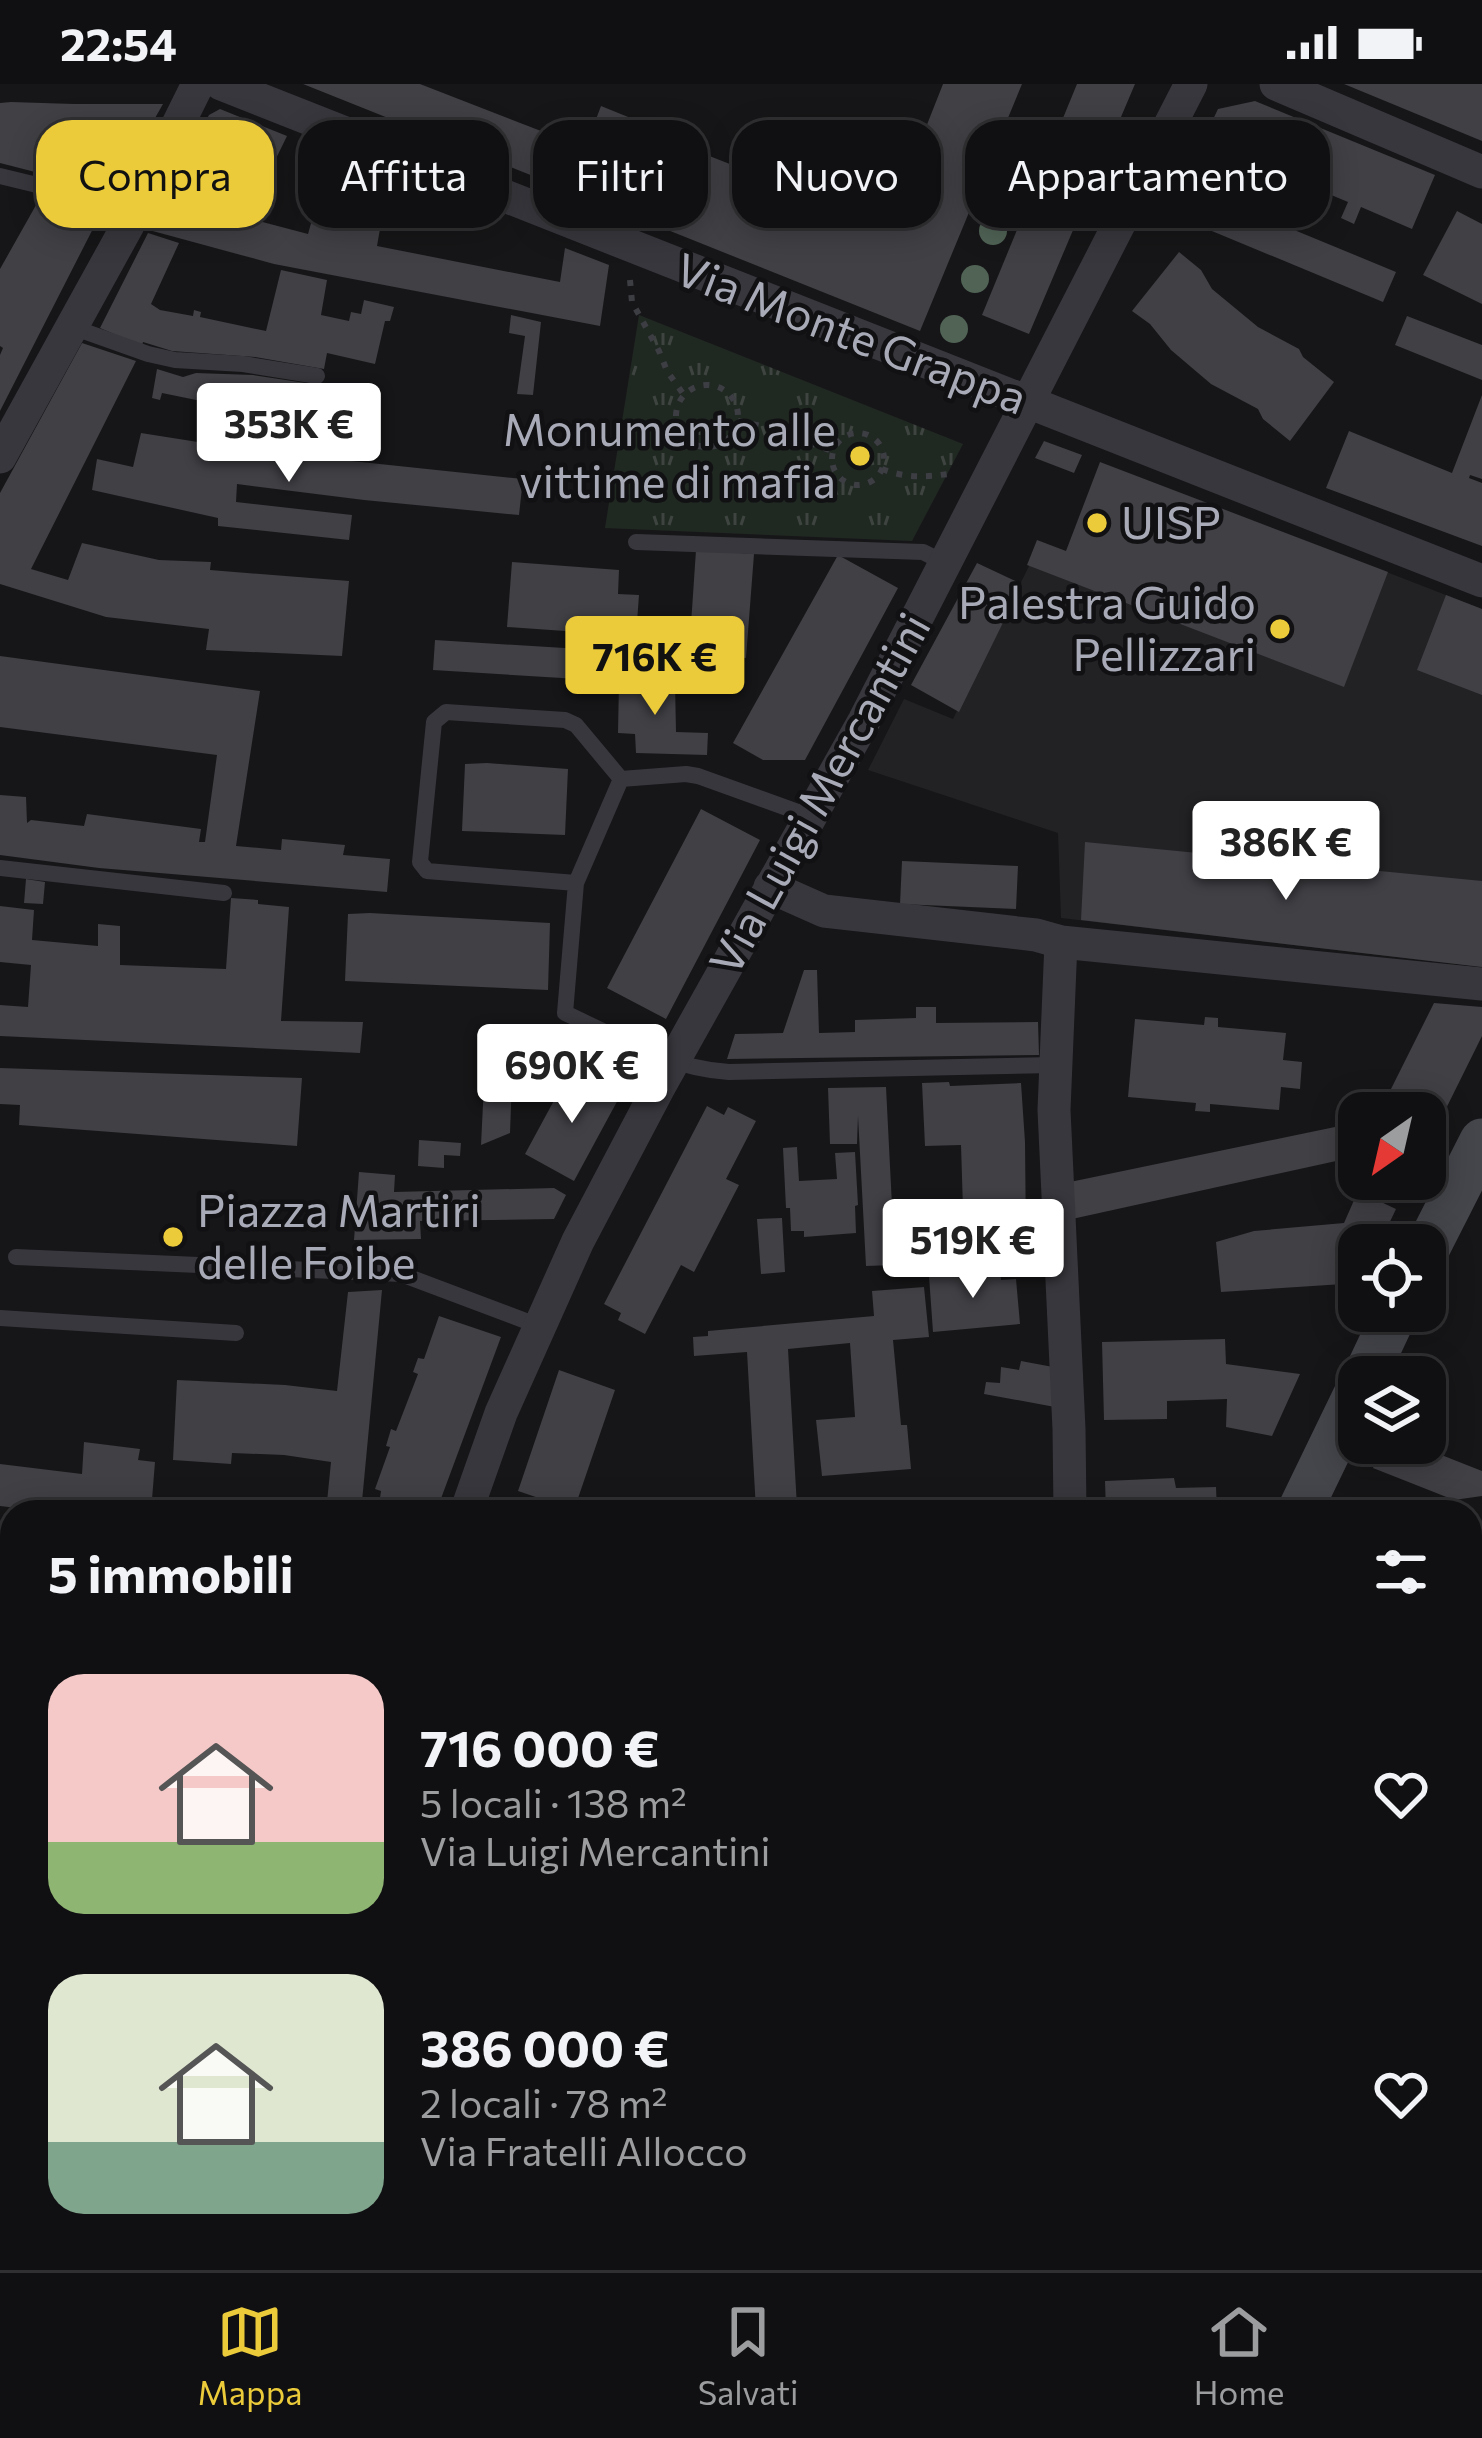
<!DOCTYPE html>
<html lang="it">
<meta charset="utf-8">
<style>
:root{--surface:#101012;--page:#19191b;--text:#f1f3f6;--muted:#9c9d9f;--line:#303032;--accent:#eccb3a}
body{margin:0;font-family:Commissioner,sans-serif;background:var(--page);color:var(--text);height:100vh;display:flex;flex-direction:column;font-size:45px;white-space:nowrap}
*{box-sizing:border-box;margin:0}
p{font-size:39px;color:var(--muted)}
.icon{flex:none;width:66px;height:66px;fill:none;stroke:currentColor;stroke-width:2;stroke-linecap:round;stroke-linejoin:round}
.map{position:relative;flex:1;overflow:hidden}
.side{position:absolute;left:0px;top:1416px;width:1482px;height:771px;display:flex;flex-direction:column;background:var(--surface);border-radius:36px 36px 0 0;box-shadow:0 6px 30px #0003,0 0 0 3px var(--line)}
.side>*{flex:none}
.hud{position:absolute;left:36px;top:36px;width:1410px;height:108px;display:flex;gap:24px}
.needle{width:78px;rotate:214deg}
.tools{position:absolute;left:1338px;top:1008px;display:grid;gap:24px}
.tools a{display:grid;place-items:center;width:108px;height:108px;border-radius:24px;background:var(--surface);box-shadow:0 6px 30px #0003,0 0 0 3px var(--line);font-size:60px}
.price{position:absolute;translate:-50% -102px;padding:0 27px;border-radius:12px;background:#fff;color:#222;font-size:39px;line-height:78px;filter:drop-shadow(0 3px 6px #0008)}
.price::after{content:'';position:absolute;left:50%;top:72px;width:36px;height:27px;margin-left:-18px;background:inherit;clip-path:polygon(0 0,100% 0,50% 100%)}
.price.current{background:var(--accent);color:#111}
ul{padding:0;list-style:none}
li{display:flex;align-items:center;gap:36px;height:300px;padding:0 48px}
li span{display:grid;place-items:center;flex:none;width:336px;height:240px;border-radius:36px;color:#555}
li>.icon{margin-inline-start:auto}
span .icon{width:144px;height:144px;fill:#fffc;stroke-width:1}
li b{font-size:51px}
h2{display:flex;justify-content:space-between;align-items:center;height:144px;padding:0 48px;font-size:51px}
.pill{padding:0 42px;border-radius:36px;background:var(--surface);box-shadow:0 6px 30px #0003,0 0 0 3px var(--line);font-size:42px;line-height:108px}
.pill.current{background:var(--accent);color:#111}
.status{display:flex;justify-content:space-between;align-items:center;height:84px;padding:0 60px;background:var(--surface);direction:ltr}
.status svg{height:33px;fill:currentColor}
.dock{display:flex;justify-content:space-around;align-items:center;height:168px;border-top:3px solid var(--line);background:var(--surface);font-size:33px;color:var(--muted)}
.dock a{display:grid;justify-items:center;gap:6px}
.dock .current{color:var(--accent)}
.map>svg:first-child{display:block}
</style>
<div class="status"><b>22:54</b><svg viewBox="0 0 49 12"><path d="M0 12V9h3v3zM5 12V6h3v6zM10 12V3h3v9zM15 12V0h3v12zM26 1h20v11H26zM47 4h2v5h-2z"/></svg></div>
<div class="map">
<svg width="1482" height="2186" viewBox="0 0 1482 2186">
<defs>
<pattern id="grass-tufts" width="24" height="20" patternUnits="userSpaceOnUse" patternTransform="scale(3)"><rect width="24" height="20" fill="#202822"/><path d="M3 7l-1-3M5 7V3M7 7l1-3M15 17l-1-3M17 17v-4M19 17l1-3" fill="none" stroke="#3e4440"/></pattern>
</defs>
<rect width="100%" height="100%" fill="#161618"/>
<path fill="#222225" d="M1031 478 1384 487 1482 525V883L1061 834 1058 749 868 686 904 615 953 635Z"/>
<path fill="url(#grass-tufts)" d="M639 231 963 360 912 457 605 444Z"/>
<path fill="#404045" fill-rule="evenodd" d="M303 0H420L585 64 601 22 648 41 646 47 887 142 943 0H1022L920 247Z
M1077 0H1135L1029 250 982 231Z
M1344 0H1482V57Z
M1255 17 1435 91 1412 145 1361 123 1354 140 1341 134 1348 118 1235 71 1217 114 1396 188 1383 218 1183 135 1197 106 1182 100 1218 25Z
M11 18 74 20H163L113 108 0 79V19ZM69 38H102L93 67 62 61Z
M220 25 287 52 266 95 250 90 244 102 215 91 199 121 308 150 331 69 389 93 377 162 560 198 565 164 609 181 600 242 274 180 149 146 209 31Z
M40 114 101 129 0 327V271L3 264 0 262V185Z
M1457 127 1482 140V220L1423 191Z
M148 149 179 159 151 220 160 226 193 232 194 226 201 228 200 233 266 247 281 186 327 196 321 231 349 237 351 228 361 230 364 216 394 223 390 237H385L375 280 327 269 324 285 255 273 172 267 143 258 142 262 100 244Z
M1179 168 1201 186 1212 205 1258 243 1299 265 1303 273 1334 298 1290 357 1263 335 1258 325 1211 300 1171 266 1150 240 1132 227Z
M511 231 541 238 533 311 517 310 525 252 509 249Z
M1407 232 1482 261V296L1395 261Z
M82 259 136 277 31 485 68 496 82 459 159 476 211 478 210 486 349 497 342 572 206 566 209 545 106 533 0 500V409Z
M157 285 183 293 196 289 253 291 332 303 328 348 290 341 291 334 248 329 250 311 207 308 206 318 162 309 160 316 152 314Z
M1482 311V395L1470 391 1469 394 1482 399V462L1326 404 1349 347 1452 389Z
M141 349 242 365 243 355 248 356V366L523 395 519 431 364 416 237 400 236 418 352 431 349 456 218 442V434L92 406 97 375 133 383Z
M1044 357 1082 371 1074 389 1035 374Z
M1100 378 1388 488 1344 603 1027 481 1037 456 1066 467Z
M696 466 754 470 746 574 689 570Z
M838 471 898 504 805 676H763L733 659Z
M512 478 619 486 618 510 639 511 636 552 507 543Z
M977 479 1022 500 959 628 911 601Z
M1446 511 1482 525V611L1417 586Z
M435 556 597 566 595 596 433 586Z
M0 572 260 607 236 762 281 766 282 755 345 761 343 771 390 775 387 808 99 784 0 771V711L26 713 27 739 31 736 84 742 87 730 201 745 199 758H205L217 671 0 643Z
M635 591 666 593V598L675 599 676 648 708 649 707 671 636 669 635 650 618 649 619 597 635 598Z
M487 679 568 685 565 751 462 747 465 680Z
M701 725 760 756 666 935 607 904Z
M1085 758 1482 797V883L1081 836Z
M902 777 1018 782 1016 825 900 820Z
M26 795 45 798 43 820 24 819Z
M231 814 258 816V820L289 823 281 937 363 938 360 969 0 952V921L28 923 31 881 0 878V822L34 826 32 856 98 862V840L120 842V881L226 885Z
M370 829 550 839 548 906 345 897 348 830Z
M804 886H817L819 949 855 948V936L916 934V923H936V939L1038 938 1039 971 727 975 735 950 783 949Z
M1434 919 1482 923V952L1425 1067V1029H1379Z
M1205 933 1218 934V943L1286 949 1283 976 1302 978 1300 1005 1281 1003 1279 1026 1210 1020V1028L1195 1027 1196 1019 1128 1013 1135 935 1204 941Z
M513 968 510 1049 481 1061 485 979Z
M0 984 302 994 297 1062 19 1041 20 1021 0 1020Z
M570 987 620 1012 574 1097 525 1070Z
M949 998 950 1002 1021 999 1025 1058 1026 1156 964 1158 961 1061 925 1062 922 999Z
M886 1003 895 1181 866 1182 858 1032 857 1060H830L828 1004Z
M707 1022 724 1031 728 1023 756 1037 726 1095 739 1101 694 1188 681 1181 645 1250 618 1236 621 1229 604 1220Z
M1359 1038V1072L1072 1135 1070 1098Z
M419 1056 461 1059 460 1072 444 1071V1084L418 1082Z
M797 1063 799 1097 837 1095 835 1069 855 1068 858 1121 855 1122 856 1149 804 1153V1147H791L790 1124H786L783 1064Z
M359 1088 395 1091 394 1108 554 1104 566 1111 554 1135 420 1137 421 1155 354 1156Z
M1366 1111 1396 1125 1379 1161H1359V1199L1221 1208 1216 1158 1254 1147 1344 1139 1355 1114Z
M782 1134 785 1188 761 1190 757 1135Z
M1000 1185 1001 1196 1016 1195 1020 1240 933 1248 929 1192Z
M924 1203 929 1253 893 1256 901 1341H907L911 1385 822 1392 816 1336 855 1333 850 1259 788 1265 797 1423 756 1426 747 1268 694 1272 693 1253 708 1252V1247L874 1232 872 1207Z
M382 1206 361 1428H326L331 1378 284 1371 232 1369 231 1380 173 1376 177 1296 285 1301 337 1307 348 1208Z
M439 1232 501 1253 436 1428H378L381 1407 375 1405 390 1363 386 1362 391 1345 396 1347 418 1290 413 1288 418 1274 424 1275Z
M1225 1255 1226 1280 1300 1290 1272 1352 1226 1343 1227 1315 1167 1317V1335L1104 1336 1102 1258Z
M1021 1277 1053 1283 1055 1323 984 1310 986 1298 1000 1299 1001 1283 1019 1286Z
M559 1286 615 1306 574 1426 518 1407Z
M84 1358 140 1365 138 1376 155 1378 151 1428H51L0 1422V1380L82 1390Z
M1384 1359H1411L1482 1387V1412L1454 1416 1373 1384Z
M1174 1394 1176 1404 1216 1403 1217 1428H1106L1105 1397Z
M1470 1459 1482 1465V1591H1470Z
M0 1467 12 1468V1505L0 1504Z
M0 1614H12V1693L0 1692Z
M1470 1625H1482V1683L1470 1682Z
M0 1794 12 1795V1878L0 1877Z
M2 2051H12V2175H49V2186H5Z
M1470 2083 1482 2084V2118L1470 2117Z
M1470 2122 1482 2123V2152L1470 2151Z
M238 2175H302L301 2186H237Z
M777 2175H830V2186H778Z
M1249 2175H1301L1300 2186H1249Z
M1359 2175H1432V2181H1412V2186H1359Z
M521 2180 588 2181V2186H521Z"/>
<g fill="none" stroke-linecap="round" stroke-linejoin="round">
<path stroke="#3d3e44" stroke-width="6" stroke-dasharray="6 9" stroke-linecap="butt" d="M630 196 632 218 659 267 667 287 684 311
M676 332a31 31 0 1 1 62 0a31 31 0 1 1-62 0Z
M738 337 766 343 832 367
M832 375a26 26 0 1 1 52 0a26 26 0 1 1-52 0Z
M882 385C908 395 927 393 955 389"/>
<path stroke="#37373d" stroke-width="16" d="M0 92 136 125
M72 243 148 270 175 276 243 280 317 292
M636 458 923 468 945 479
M809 732 698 692 686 690 621 695 576 799 565 929C619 954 668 984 729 988L1055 981
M0 784 224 809
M576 799 427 787 420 778 434 638 446 628 565 636 576 641 621 695
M16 1173 401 1190 539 1242
M0 1234 236 1249"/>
<path stroke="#37373d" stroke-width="33" d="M221 0 1482 497
M1276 0 1482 88
M0 373 128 141 198 0
M770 803 824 827 1036 851 1061 858 1054 1026 1069 1345 1070 1428
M1061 858 1482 900
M466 1428 501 1329 578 1157 658 1005 864 637 1191 0
M0 1568 12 1569
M0 1898 12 1899
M1470 1973 1482 1975
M355 2186 357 2175"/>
<path stroke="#45464c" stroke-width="45" d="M1425 1169 1482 1057
M1365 1293 1396 1227
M1299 1428 1359 1304
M1080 2186 1081 2175"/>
</g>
<g fill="#506355">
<circle cx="1012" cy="101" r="14"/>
<circle cx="993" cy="147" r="14"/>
<circle cx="975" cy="195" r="14"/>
<circle cx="954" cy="245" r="14"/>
</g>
<g fill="#eccb3a" stroke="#111113" stroke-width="4.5">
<circle cx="860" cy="372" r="12"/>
<circle cx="1097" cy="439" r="12"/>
<circle cx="1280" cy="545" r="12"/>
<circle cx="173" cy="1153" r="12"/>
</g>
<g text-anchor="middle" stroke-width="9" stroke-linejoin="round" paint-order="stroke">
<g font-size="45" fill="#a8abb7" stroke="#111113">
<text transform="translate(851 250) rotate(21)" y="16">Via Monte Grappa</text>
<text transform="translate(820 710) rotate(-61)" y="16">Via Luigi Mercantini</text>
</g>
<g font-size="45" fill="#a8abb7" stroke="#111113" text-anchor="end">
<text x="836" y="362">Monumento alle<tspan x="836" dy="52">vittime di mafia</tspan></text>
<text x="1121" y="455" text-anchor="start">UISP</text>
<text x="1256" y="535">Palestra Guido<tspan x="1256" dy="52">Pellizzari</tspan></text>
<text x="197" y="1143" text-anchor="start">Piazza Martiri<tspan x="197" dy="52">delle Foibe</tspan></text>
</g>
</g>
</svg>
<div class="tools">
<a><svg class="needle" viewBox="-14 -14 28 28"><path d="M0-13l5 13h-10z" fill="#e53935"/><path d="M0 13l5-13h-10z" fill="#9c9d9f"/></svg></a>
<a><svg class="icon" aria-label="locate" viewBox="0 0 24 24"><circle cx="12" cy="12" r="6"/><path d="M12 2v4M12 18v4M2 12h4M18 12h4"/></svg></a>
<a><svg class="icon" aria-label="layers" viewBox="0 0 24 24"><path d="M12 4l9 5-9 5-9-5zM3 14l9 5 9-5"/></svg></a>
</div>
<b class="price" style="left:289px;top:401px">353K €</b>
<b class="price current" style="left:655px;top:634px">716K €</b>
<b class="price" style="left:1286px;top:819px">386K €</b>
<b class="price" style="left:572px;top:1042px">690K €</b>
<b class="price" style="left:973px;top:1217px">519K €</b>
<div class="hud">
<a class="pill current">Compra</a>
<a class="pill">Affitta</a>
<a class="pill">Filtri</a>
<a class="pill">Nuovo</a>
<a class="pill">Appartamento</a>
</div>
<section class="side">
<h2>5 immobili<svg class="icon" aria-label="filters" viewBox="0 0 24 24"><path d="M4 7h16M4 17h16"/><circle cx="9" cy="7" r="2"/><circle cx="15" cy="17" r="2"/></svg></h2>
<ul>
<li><span style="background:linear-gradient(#f6c9c9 70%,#8fb573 0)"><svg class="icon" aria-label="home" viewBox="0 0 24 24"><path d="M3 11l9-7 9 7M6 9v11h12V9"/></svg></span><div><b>716 000 €</b><p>5 locali · 138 m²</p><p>Via Luigi Mercantini</p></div><svg class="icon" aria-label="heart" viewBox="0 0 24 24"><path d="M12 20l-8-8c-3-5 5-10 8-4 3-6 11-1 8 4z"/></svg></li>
<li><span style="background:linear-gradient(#dfe7d0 70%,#7fa58c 0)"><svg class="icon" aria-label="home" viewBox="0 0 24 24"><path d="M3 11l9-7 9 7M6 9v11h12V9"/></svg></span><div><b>386 000 €</b><p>2 locali · 78 m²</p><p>Via Fratelli Allocco</p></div><svg class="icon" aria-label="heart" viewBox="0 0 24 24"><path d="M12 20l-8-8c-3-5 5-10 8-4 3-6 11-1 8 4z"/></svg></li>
</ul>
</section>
</div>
<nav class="dock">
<a class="current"><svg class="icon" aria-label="map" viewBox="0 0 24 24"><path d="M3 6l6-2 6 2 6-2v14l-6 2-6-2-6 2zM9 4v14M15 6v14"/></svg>Mappa</a>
<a><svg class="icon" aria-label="saved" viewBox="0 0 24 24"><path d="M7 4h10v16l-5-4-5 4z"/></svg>Salvati</a>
<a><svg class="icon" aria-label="home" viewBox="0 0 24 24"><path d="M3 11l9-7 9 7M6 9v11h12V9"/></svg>Home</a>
</nav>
